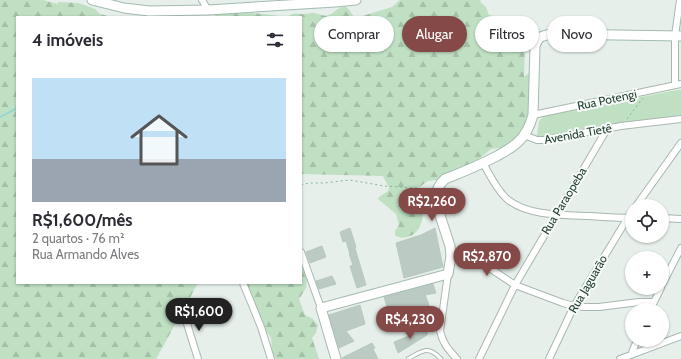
<!DOCTYPE html>
<html lang="pt">
<meta charset="utf-8">
<style>
:root{--surface:#fff;--page:#f7f7f7;--text:#2b2b33;--muted:#7c7c81;--accent:#854948}
body{margin:0;font-family:Cabin,sans-serif;background:var(--page);color:var(--text);height:100vh;display:flex;flex-direction:column;font-size:15px;white-space:nowrap}
*{box-sizing:border-box;margin:0}
p{font-size:13px;color:var(--muted)}
.icon{flex:none;width:22px;height:22px;fill:none;stroke:currentColor;stroke-width:2;stroke-linecap:round;stroke-linejoin:round}
.map{position:relative;flex:1;overflow:hidden}
.details{position:absolute;left:16px;top:16px;width:286px;height:268px;display:flex;flex-direction:column;background:var(--surface);border-radius:0px;box-shadow:0 1px 3px #0004}
.details>*{flex:none}
.top-card{position:absolute;left:314px;top:16px;width:307px;height:36px;display:flex;gap:8px}
.controls{position:absolute;left:625px;top:199px;display:grid;gap:8px}
.controls a{display:grid;place-items:center;width:44px;height:44px;border-radius:50%;background:var(--surface);box-shadow:0 1px 3px #0004;font-size:20px}
.price{position:absolute;translate:-50% -34px;padding:0 9px;border-radius:14px;background:var(--accent);color:#fff;font-size:13px;line-height:26px;filter:drop-shadow(0 1px 2px #0008)}
.price::after{content:'';position:absolute;left:50%;top:24px;width:12px;height:9px;margin-left:-6px;background:inherit;clip-path:polygon(0 0,100% 0,50% 100%)}
.price.current{background:#222;color:#fff}
ul{padding:0;list-style:none}
li{display:grid;align-content:center;gap:8px;height:212px;padding:0 16px}
li span{display:grid;place-items:center;height:124px;border-radius:0px;color:#555}
li>.icon{margin-inline-start:auto}
span .icon{width:72px;height:72px;fill:#fffc;stroke-width:1}
li b{font-size:17px}
h2{display:flex;justify-content:space-between;align-items:center;height:48px;padding:0 16px;font-size:17px}
.pill{padding:0 14px;border-radius:18px;background:var(--surface);box-shadow:0 1px 3px #0004;font-size:14px;line-height:36px}
.pill.current{background:var(--accent);color:#fff}
.map>svg:first-child{display:block}
</style>
<div class="map">
<svg width="681" height="359" viewBox="0 0 681 359">
<defs>
<pattern id="forest-firs" width="22" height="20" patternUnits="userSpaceOnUse"><rect width="22" height="20" fill="#bfe0c3"/><path d="M5 1l3.5 6h-7zM16 11l3.5 6h-7z" fill="#a4c1a8"/></pattern>
</defs>
<rect width="100%" height="100%" fill="#e6efea"/>
<path fill="url(#forest-firs)" d="M0 0H43L58 4V2L78 3 90 7 95 9 100 14 112 17H17V283H198L156 359H0Z
M400 0H481L480 2 486 7 489 15 494 16 497 18 489 27 498 41 515 30 518 24 528 21C529 30 531 37 525 45L524 77 530 72 533 112 525 131 511 146 491 149 475 162 450 178 428 181 414 191C415 192 417 193 418 195 426 204 424 225 415 233 413 235 410 236 407 237 402 238 399 238 395 235V231L399 225 396 214 378 199 379 197 388 191 389 188 383 176 301 174V17H288C295 11 298 15 305 14 309 14 311 12 314 13 320 14 324 17 329 15 335 12 340 5 346 7 350 9 352 16 356 18L392 7Z
M233 12C239 13 246 12 252 13 263 14 274 15 285 17H211L223 13Z
M301 257 308 272 306 288 299 299 305 315 313 319 318 325 316 333 312 338 319 359H273L271 338 262 325 242 283H301Z"/>
<path fill="#bfe0c3" d="M677 90H681V115L604 126 540 138 537 136 539 121 544 116Z"/>
<g fill="none" stroke-linecap="round" stroke-linejoin="round">
<path stroke="#8fd3d3" stroke-width="1.5" d="M0 117 17 108"/>
</g>
<path fill="#bbcac2" stroke="#b8c9bf" d="M350 228 356 247 355 248 366 285 357 288 350 266 353 265 349 254H350L346 241 343 242 340 232Z
M435 228 443 267 404 278 396 243 421 235Z
M322 246 326 257 310 263 306 252Z
M332 276 336 284 319 289 316 281Z
M433 284 436 293 425 295 428 302 431 318 392 331 389 325 424 313 422 306 390 316 384 297Z
M360 305 365 324 346 331 354 341 339 348 329 315Z
M387 319 388 324 380 327 378 322Z
M428 328 427 335 398 353 394 342Z
M372 343 375 348 373 349 378 359H342V358Z"/>
<g fill="none" stroke-linecap="round" stroke-linejoin="round">
<g stroke="#a8b8b0" stroke-width="5">
<path id="lane" d="M408 359C422 351 428 345 441 359"/>
</g>
<g stroke="#a8b8b0" stroke-width="8">
<path id="street" d="M202 0 208 10
M675 85V36L680 0
M533 115 681 84
M524 135 537 140H544L621 126 681 119
M483 163C490 175 496 189 507 199 527 216 564 215 589 216 603 217 618 218 632 218
M636 206 681 143
M662 218 681 219
M301 252 321 308
M451 256C458 253 464 252 470 255L515 285 563 303 574 306 584 307H599L639 302H654
M448 274 440 331C443 344 448 349 457 359
M243 283 261 327 271 359
M662 285 681 248
M650 310 661 288
M183 311 198 359
M631 355 637 340
M479 359 515 285 607 129
M549 359 574 306 632 211
M620 359 681 336"/>
</g>
<g stroke="#a4bbb0" stroke-width="11">
<path id="secondary" d="M92 0 124 8 149 11 208 10 335 2 356 0
M336 359 321 308 448 274 451 256 450 246 436 203C435 193 437 186 445 179 463 172 480 165 497 156 504 152 512 148 518 142 526 135 530 126 533 115L535 46C538 37 541 36 551 34L681 36"/>
</g>
<path stroke="#86b39e" stroke-width="1" stroke-dasharray="2 3" stroke-linecap="butt" d="M627 119 643 98
M301 185 309 183H324L350 180 384 186 430 189"/>
<use href="#lane" stroke="#fff" stroke-width="3"/>
<use href="#street" stroke="#fff" stroke-width="6"/>
<use href="#secondary" stroke="#fff" stroke-width="9"/>
</g>
<g text-anchor="middle" stroke-width="4" stroke-linejoin="round" paint-order="stroke">
<g font-size="12" fill="#244235" stroke="#f7fbf8">
<text transform="translate(607 100) rotate(-12)" y="4">Rua Potengi</text>
<text transform="translate(578 134) rotate(-10)" y="4">Avenida Tietê</text>
<text transform="translate(564 201) rotate(-59)" y="4">Rua Paraopeba</text>
<text transform="translate(588 284) rotate(-60)" y="4">Rua Jaguarão</text>
</g>
</g>
</svg>
<div class="controls">
<a><svg class="icon" aria-label="locate" viewBox="0 0 24 24"><circle cx="12" cy="12" r="6"/><path d="M12 2v4M12 18v4M2 12h4M18 12h4"/></svg></a>
<a>+</a>
<a>−</a>
</div>
<b class="price" style="left:432px;top:222px">R$2,260</b>
<b class="price" style="left:487px;top:277px">R$2,870</b>
<b class="price current" style="left:199px;top:332px">R$1,600</b>
<b class="price" style="left:410px;top:340px">R$4,230</b>
<div class="top-card">
<a class="pill">Comprar</a>
<a class="pill current">Alugar</a>
<a class="pill">Filtros</a>
<a class="pill">Novo</a>
</div>
<section class="details">
<h2>4 imóveis<svg class="icon" aria-label="filters" viewBox="0 0 24 24"><path d="M4 7h16M4 17h16"/><circle cx="9" cy="7" r="2"/><circle cx="15" cy="17" r="2"/></svg></h2>
<ul>
<li><span style="background:linear-gradient(#bfe0f5 65%,#9aa5b1 0)"><svg class="icon" aria-label="home" viewBox="0 0 24 24"><path d="M3 11l9-7 9 7M6 9v11h12V9"/></svg></span><div><b>R$1,600/mês</b><p>2 quartos · 76 m²</p><p>Rua Armando Alves</p></div></li>
</ul>
</section>
</div>
